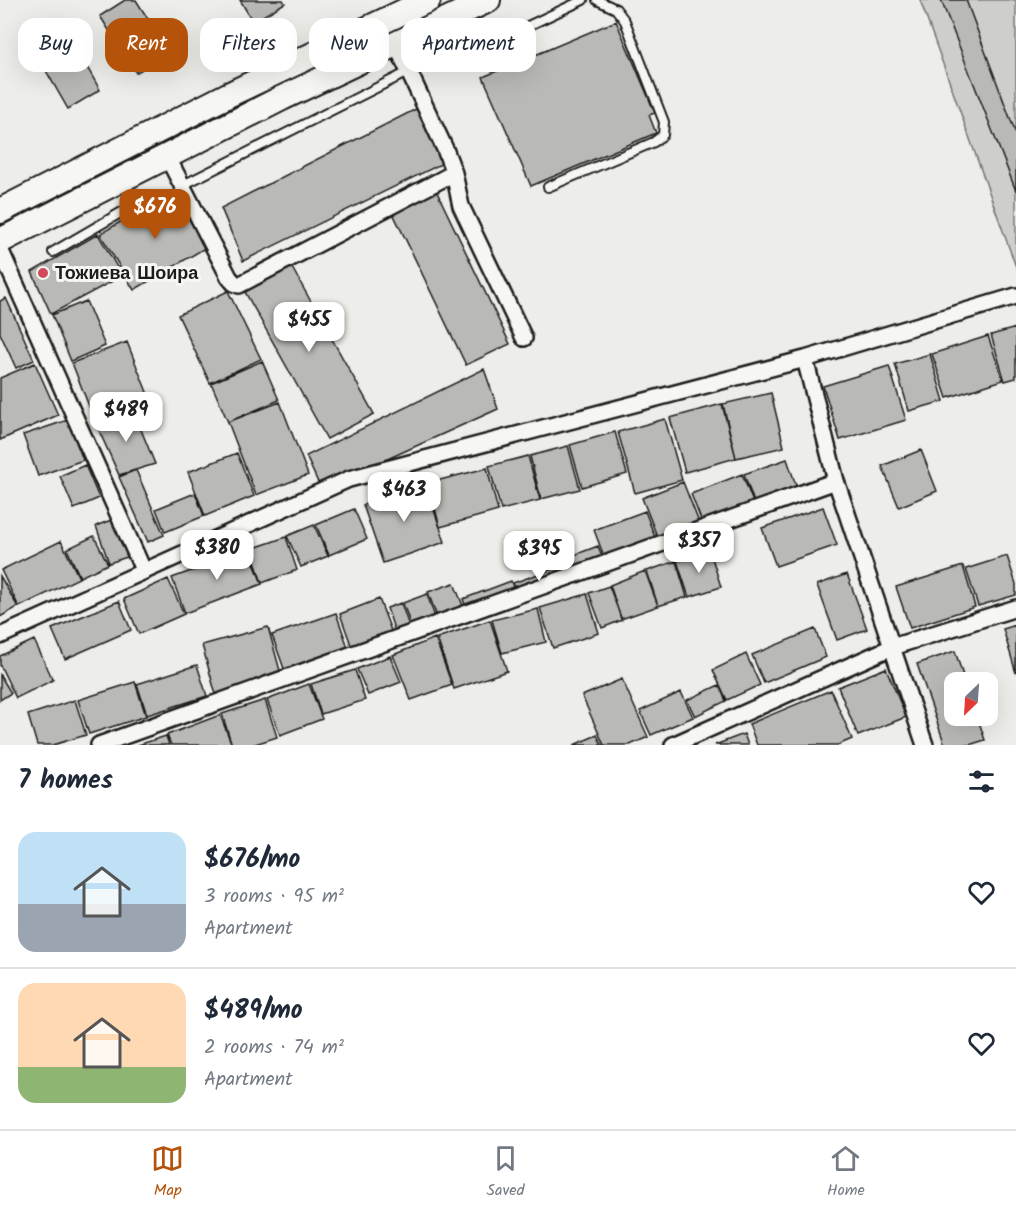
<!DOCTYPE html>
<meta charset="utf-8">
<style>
:root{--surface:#fff;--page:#f6f6f7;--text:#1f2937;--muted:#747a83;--line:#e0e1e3;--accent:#b45309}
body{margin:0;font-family:Kalam,sans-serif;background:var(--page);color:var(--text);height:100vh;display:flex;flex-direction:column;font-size:22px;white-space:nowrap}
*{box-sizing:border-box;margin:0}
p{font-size:20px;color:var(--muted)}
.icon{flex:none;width:33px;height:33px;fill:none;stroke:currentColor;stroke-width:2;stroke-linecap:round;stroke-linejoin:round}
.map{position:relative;height:745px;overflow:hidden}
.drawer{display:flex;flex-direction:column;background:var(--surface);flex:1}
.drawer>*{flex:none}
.top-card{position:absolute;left:18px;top:18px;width:600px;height:54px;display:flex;gap:12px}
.needle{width:39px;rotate:205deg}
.controls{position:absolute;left:944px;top:672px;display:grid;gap:12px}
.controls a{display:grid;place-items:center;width:54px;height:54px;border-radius:12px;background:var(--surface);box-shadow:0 6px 24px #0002;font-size:30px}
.price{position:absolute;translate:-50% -51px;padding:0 14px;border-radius:12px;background:#fff;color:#222;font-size:20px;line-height:39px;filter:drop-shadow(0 2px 3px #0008)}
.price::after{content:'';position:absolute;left:50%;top:36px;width:18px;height:14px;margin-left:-9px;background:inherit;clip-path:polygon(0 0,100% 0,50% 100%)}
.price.on{background:var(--accent);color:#fff}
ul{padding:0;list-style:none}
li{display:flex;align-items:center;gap:18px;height:150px;padding:0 18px}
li+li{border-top:2px solid var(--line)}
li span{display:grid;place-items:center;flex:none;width:168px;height:120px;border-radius:18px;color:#555}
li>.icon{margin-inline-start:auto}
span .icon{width:72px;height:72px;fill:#fffc;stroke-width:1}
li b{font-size:26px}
h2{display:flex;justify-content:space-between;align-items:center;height:72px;padding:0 18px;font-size:26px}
.chip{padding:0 21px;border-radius:18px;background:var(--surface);box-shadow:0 6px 24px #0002;font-size:21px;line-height:54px}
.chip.on{background:var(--accent);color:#fff}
.tabs{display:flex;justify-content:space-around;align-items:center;height:84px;border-top:2px solid var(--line);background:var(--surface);font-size:16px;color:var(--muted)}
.tabs a{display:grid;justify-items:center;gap:3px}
.tabs .on{color:var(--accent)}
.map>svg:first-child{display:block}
</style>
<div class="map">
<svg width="1016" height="745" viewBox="0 0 1016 745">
<rect width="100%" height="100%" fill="#edede9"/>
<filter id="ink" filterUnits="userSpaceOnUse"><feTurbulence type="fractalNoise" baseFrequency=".0167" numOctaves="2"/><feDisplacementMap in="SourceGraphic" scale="12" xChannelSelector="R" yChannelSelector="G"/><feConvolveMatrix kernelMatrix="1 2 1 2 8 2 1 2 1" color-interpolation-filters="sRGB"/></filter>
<g filter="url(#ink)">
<path fill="#cececb" stroke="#757574" stroke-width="1.5" d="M920 0H1016V267Z"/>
<path fill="#b9b9b6" stroke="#1c1c1c" stroke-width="1.5" d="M125 0H136L169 52 136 73 100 16Z
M240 0H283L285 3 253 22Z
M941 0H966L1016 134V191Z
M616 21 655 113 649 115 656 133 531 186 483 77Z
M62 23 100 90 68 109 29 41Z
M420 107 447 161 243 261 221 208Z
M435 188 510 344 466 365 391 209Z
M176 189 210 245 134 290 100 234Z
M98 234 122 276 51 314 32 272Z
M291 266 374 414 327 439 245 292Z
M228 291 261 359 210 383 178 315Z
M6 298 34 360 16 368 0 333V301Z
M86 301 105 346 71 361 52 315Z
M1016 328V378L1005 381 991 335Z
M988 336 1003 380 947 398 932 354Z
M127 342 151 402 96 424 72 363Z
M930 354 944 401 909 411 895 364Z
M262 361 279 400 228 422 211 383Z
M35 363 58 415 0 440V378Z
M889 366 906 420 840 440 823 386Z
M484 369 498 409 321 489 306 456Z
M771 393 784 447 736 458 723 404Z
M280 402 308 475 256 495 228 422Z
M722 404 736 458 685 472 670 418Z
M133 410 155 464 119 475 96 424Z
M665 419 682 480 635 493 618 432Z
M68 420 83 460 38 476 23 435Z
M615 432 627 474 582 487 570 445Z
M568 446 580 489 541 499 530 456Z
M921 450 937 491 899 507 882 466Z
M237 453 254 496 205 516 188 472Z
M528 456 540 500 501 510 489 466Z
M787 459 799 494 756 508 744 474Z
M85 465 99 498 74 509 60 476Z
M487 468 498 511 440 527 428 483Z
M136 470 164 535 148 542 119 477Z
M742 474 754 505 703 525 691 494Z
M683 482 700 525 659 541 642 498Z
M425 484 445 542 383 563 363 505Z
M195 493 204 516 165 532 156 509Z
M823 507 837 545 776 566 762 528Z
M354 509 367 539 329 555 316 525Z
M645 511 656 540 605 559 594 530Z
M116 518 130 556 109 563 96 526Z
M314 525 328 556 301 567 287 536Z
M94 536 108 564 80 577 67 549Z
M286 537 297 570 262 583 251 549Z
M61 541 79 578 19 607 1 570Z
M598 546 604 561 567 575 561 560Z
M249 550 262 584 185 613 172 578Z
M710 551 721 587 689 597 677 561Z
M1007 556 1016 584V595L978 606 966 569Z
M676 561 687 597 658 606 647 571Z
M561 566 566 580 518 598 513 583Z
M963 566 975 607 910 628 896 587Z
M645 571 658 606 621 619 610 585Z
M847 574 867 629 837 640 817 585Z
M0 576 18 607 0 617Z
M168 579 184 614 139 634 124 599Z
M511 581 517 598 469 616 463 599Z
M454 583 467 616 440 625 428 592Z
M609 586 622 620 602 628 589 593Z
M427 594 438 626 414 635 403 603Z
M587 594 599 633 553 648 540 608Z
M379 599 395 641 355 656 340 614Z
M119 601 131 630 65 659 52 629Z
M401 603 412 635 398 641 387 608Z
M538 609 546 642 502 653 492 620Z
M336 613 351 656 287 677 272 635Z
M490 620 507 671 454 689 437 638Z
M1016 625V673L1003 629Z
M268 627 282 678 216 695 202 645Z
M815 629 826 657 764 683 752 655Z
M435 638 452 685 411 700 393 655Z
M34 640 53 680 16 698 0 665V656Z
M955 651 965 682H954V716H977L985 740 969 745H945L917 664Z
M746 654 760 685 727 700 713 670Z
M390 656 401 682 368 695 357 669Z
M197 665 207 696 147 715 137 684Z
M886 668 906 717 858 736 838 687Z
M355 670 365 700 321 714 311 684Z
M0 675 11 693 0 700Z
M622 679 648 737 630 745H604L582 696Z
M135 682 146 716 89 734 78 700Z
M309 684 322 719 280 735 267 700Z
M719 685 726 701 695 716 687 700Z
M831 690 852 739 838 745H757L749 724Z
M681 692 693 717 651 735 640 711Z
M75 700 86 735 53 745H37L28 715Z
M265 700 277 737 252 745H232L222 714Z
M220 715 232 745H171L167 735Z
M744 734 748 745H715Z
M597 735 602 745H574Z
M166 736 169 745H138Z"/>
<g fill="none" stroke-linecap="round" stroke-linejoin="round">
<g stroke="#1c1c1c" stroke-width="12">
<path id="service" d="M462 57 583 0
M183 185 408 72
M548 187 654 142 663 135 664 122 625 21 616 9 597 0
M53 252 134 205 135 199 123 181"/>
</g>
<g stroke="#1c1c1c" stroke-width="20">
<path id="minor" d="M395 42 445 149 454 173 461 206 524 338
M167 156 229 277 234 283 239 285 454 173
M0 249 144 572
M805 359 836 481 925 745
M0 636 349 479 805 359 1016 296
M99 745 836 481
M673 745 892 647 1016 608"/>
</g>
<g stroke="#1c1c1c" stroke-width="28">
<path id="primary" d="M0 211 228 95 428 0
M0 241 282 98 488 0"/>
</g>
<use href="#service" stroke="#f6f6f2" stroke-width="8"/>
<use href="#minor" stroke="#f6f6f2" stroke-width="15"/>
<use href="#primary" stroke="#f6f6f2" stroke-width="24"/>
</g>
</g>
<circle fill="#d1495b" stroke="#f6f6f2" stroke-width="2" cx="43" cy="273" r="6"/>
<g text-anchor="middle" stroke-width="6" stroke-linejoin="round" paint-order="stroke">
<g font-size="18" font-weight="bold" fill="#1c1c1c" stroke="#f6f6f2" text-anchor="start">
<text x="55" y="279">Тожиева Шоира</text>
</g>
</g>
</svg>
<div class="controls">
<a><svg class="needle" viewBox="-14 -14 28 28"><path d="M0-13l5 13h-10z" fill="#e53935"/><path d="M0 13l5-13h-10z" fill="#747a83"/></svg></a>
</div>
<b class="price on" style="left:155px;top:240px">$676</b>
<b class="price" style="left:309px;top:353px">$455</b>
<b class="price" style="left:126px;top:443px">$489</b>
<b class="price" style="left:404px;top:523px">$463</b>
<b class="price" style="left:699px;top:574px">$357</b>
<b class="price" style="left:217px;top:581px">$380</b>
<b class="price" style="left:539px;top:582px">$395</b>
<div class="top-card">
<a class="chip">Buy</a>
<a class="chip on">Rent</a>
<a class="chip">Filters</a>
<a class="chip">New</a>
<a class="chip">Apartment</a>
</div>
</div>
<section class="drawer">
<h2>7 homes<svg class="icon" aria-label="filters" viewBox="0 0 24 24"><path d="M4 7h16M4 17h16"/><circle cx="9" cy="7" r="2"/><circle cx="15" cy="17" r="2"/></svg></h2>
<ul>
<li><span style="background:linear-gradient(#bfe0f5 60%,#9aa5b1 0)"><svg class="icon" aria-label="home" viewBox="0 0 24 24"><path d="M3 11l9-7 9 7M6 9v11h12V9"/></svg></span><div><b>$676/mo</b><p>3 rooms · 95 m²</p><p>Apartment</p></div><svg class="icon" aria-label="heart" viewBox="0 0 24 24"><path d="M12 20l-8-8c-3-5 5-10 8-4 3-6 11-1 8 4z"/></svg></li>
<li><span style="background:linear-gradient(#ffd9b3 70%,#8fb573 0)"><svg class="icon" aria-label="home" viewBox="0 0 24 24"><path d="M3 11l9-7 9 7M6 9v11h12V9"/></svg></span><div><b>$489/mo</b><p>2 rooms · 74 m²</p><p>Apartment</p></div><svg class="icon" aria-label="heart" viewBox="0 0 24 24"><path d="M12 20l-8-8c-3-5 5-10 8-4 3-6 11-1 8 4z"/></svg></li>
</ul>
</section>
<nav class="tabs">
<a class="on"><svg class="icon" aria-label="map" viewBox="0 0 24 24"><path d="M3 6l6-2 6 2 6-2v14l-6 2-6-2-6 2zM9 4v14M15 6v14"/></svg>Map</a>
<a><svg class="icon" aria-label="saved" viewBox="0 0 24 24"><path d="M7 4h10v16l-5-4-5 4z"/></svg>Saved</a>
<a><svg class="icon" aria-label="home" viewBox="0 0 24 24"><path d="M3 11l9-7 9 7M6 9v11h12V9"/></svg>Home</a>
</nav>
